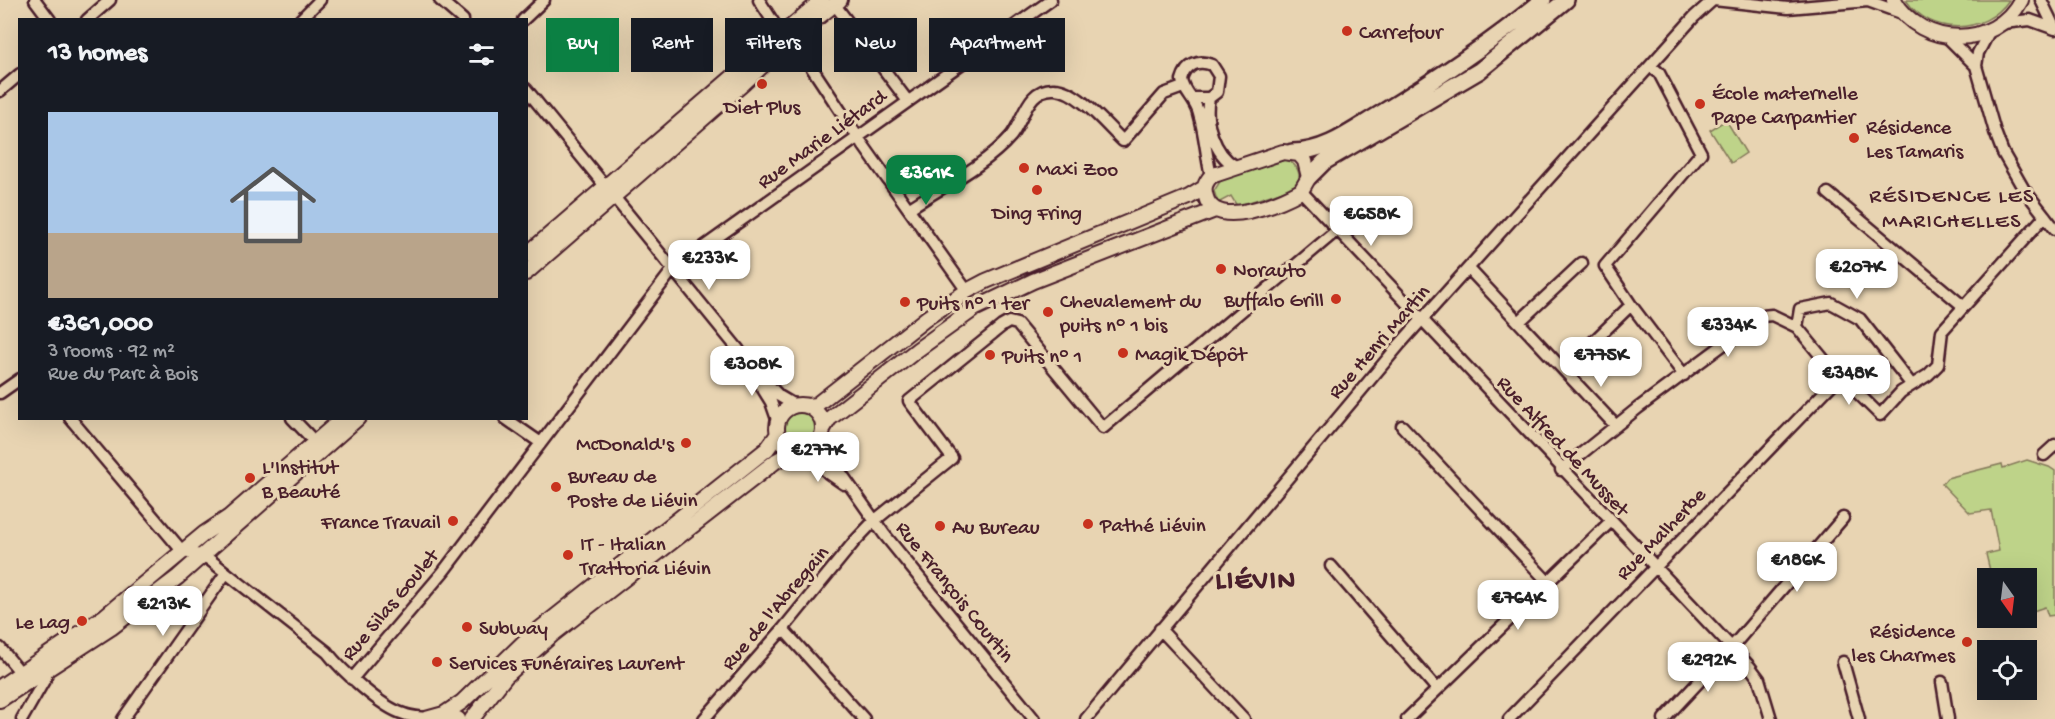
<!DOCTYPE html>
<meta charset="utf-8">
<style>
:root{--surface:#171b24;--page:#20242c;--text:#f1f3f6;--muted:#9ea1a6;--accent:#0b8043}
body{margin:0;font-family:"Gochi Hand",sans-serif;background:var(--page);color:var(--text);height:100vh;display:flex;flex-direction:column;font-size:22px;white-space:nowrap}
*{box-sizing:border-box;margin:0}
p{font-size:20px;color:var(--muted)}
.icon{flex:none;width:33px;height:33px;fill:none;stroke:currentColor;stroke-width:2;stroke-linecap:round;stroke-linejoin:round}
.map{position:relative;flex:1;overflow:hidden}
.side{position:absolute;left:18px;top:18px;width:510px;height:402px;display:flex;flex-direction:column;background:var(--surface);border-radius:0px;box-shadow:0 6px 24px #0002}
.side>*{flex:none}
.guide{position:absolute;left:546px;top:18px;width:570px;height:54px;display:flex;gap:12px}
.needle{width:39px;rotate:166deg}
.controls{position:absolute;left:1977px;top:568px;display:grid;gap:12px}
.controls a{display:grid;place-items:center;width:60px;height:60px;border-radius:0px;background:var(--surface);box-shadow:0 6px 24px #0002;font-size:30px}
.price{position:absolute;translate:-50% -51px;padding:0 14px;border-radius:12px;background:#fff;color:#222;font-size:20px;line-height:39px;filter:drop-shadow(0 2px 3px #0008)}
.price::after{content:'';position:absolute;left:50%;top:36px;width:18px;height:14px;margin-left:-9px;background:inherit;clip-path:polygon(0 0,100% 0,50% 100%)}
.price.selected{background:var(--accent);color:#fff}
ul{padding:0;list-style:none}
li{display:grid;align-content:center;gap:12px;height:318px;padding:0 30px}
li span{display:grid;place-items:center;height:186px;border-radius:0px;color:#555}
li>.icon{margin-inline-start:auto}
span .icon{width:108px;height:108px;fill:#fffc;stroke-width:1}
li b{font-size:26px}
h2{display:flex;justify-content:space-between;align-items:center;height:72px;padding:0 30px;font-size:26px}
.pill{padding:0 21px;border-radius:0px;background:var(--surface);box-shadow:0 6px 24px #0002;font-size:21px;line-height:54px}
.pill.selected{background:var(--accent);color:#fff}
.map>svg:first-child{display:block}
</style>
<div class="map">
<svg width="2055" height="719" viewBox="0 0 2055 719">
<rect width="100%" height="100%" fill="#e8d4b2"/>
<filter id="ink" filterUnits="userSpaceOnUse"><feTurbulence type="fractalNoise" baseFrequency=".0167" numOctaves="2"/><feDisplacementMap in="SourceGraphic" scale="12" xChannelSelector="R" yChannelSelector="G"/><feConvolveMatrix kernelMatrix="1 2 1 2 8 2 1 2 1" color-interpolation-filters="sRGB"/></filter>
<g filter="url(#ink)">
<path fill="#bed389" stroke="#84795a" stroke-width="1.5" d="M1906 0H2009C1985 35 1930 36 1906 0Z
M1726 120 1746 153 1731 163 1710 130Z
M1285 160C1295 163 1300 169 1299 180L1292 188 1237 206 1231 196 1218 203 1214 191 1221 180Z
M784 429a16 16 0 1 1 32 0a16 16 0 1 1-32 0Z
M2027 460 2049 467 2055 471V615L2048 616 2045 607 2027 613 2026 579H1992L1986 554 1999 551 1991 510 1970 513 1942 484 1947 478 2002 464 2003 468Z"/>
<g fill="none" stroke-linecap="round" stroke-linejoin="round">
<g stroke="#4a1f2b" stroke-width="15">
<path id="minor" d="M35 0 50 20
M440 0 463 20
M759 0 777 28 792 38 861 142 967 291
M1714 0 1788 8 1868 1 1904 14
M2041 0 2055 29
M835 5 907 100
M87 20 110 0
M300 20 320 0
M523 20 544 0
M2003 23 2030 20 2055 29
M1990 30 1978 53 1976 66 1995 132 2003 153 2023 188 2055 229
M1947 37 1976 66
M1651 66 1659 73 1701 153 1605 266 1631 305 1684 375
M526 89 738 349 771 402 778 422
M0 91 20 74
M1192 98H1209L1217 92 1219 76 1212 65C1198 59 1186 65 1182 80 1184 93 1196 100 1199 114 1205 134 1206 155 1211 176
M1209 98C1204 121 1214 154 1235 166
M1301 191 1750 667 1759 679 1771 719
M1828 193 1963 306
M910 208C943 186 985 166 1011 136 1024 120 1027 87 1055 89 1078 90 1106 125 1123 141L1164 94 1183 87
M1469 269 1616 426
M1519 322 1582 263
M1797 327 1800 309 1831 303 1860 319 1911 384
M1564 370 1631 305
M762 378 779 396 796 406
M0 393 20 379
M70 418 183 552 201 555 210 560 327 652C341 670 382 708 404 714 411 717 419 717 427 718
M292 418 315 442
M505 418 541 443
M1402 426 1548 582
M821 439 822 446 884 534 1034 719
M806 451 828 473 844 484
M2044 455 2055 445
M1561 470 1638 408 1762 316 1772 315 1797 327 1825 361 1880 415 1901 392 1928 375 1938 365 1942 331 2045 216
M1331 566 1437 689
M783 629 864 719
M1160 629 1244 719
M0 648 21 673
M1843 662 1859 719
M352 679 443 572 674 268 1051 0
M1942 682 1948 719
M22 719 46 677 44 672
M123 719 226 573
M704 719 783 629 854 542 874 521 952 458 909 401 1002 326 1009 322 1017 324 1103 428 1336 231
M1086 719 1400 344 1694 17 1713 0
M1407 719 1610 522
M1509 719 1840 376
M1664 719 1738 640 1843 518"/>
</g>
<g stroke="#4a1f2b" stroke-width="18">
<path id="major" d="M1894 0C1921 48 1995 50 2021 0
M1283 152 1299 154 1305 161 1309 177 1301 191C1281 202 1215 231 1206 197 1203 188 1205 183 1211 176Z
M526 255 822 0
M526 273 744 83 792 38 840 0
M777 428a23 23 0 1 1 46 0a23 23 0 1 1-46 0Z
M807 406 816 405 928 317 967 291 986 281 1189 197 1204 188
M823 429 829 419 917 350 974 309 1033 281 1215 210
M0 687 105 616 205 533 229 517 343 418
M0 700 111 628 178 577 358 418
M444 714 462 702 527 639 767 449 778 434
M426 719 444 714 458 719
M472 719 506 676 552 635 776 461 795 451"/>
</g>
<g stroke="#4a1f2b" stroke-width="20">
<path id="highway" d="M1292 152C1326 152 1353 130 1380 114 1437 79 1491 43 1543 0
M1309 177 1324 162 1479 71 1566 0"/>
</g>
<use href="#minor" stroke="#e8d4b2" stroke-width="10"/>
<use href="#major" stroke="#e8d4b2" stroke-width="14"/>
<use href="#highway" stroke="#e8d4b2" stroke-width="15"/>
</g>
</g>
<g fill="#c8321e" stroke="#e8d4b2" stroke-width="2">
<circle cx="1347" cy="31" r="6"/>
<circle cx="762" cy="84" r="6"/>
<circle cx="1700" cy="104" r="6"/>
<circle cx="1854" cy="138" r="6"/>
<circle cx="1024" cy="168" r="6"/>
<circle cx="1037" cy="190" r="6"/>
<circle cx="1221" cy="269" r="6"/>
<circle cx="1336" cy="299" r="6"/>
<circle cx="905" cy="302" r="6"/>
<circle cx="1048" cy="312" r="6"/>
<circle cx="1123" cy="353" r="6"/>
<circle cx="990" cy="355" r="6"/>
<circle cx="686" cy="443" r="6"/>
<circle cx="250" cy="478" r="6"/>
<circle cx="556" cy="487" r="6"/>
<circle cx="453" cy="521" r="6"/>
<circle cx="1088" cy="524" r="6"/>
<circle cx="940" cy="526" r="6"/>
<circle cx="568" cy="555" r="6"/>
<circle cx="82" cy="621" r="6"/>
<circle cx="467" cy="627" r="6"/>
<circle cx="1967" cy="642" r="6"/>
<circle cx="437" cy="662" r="6"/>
</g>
<g text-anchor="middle" stroke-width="6" stroke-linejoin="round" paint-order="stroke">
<g font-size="21" fill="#4a1f2b" stroke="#e8d4b2" text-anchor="start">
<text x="1359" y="38">Carrefour</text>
<text x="1712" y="99">École maternelle<tspan x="1712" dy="24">Pape Carpantier</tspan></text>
<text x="762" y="113" text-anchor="middle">Diet Plus</text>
<text x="1866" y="133">Résidence<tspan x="1866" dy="24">Les Tamaris</tspan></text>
<text x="1036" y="175">Maxi Zoo</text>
<text x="1037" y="219" text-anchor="middle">Ding Fring</text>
<text x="1233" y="276">Norauto</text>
<text x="1324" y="306" text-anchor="end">Buffalo Grill</text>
<text x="1060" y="307">Chevalement du<tspan x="1060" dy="24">puits n° 1 bis</tspan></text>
<text x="917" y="309">Puits n° 1 ter</text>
<text x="1135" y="360">Magik Dépôt</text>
<text x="1002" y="362">Puits n° 1</text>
<text x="674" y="450" text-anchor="end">McDonald's</text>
<text x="262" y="473">L'Institut<tspan x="262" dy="24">B Beauté</tspan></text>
<text x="568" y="482">Bureau de<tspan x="568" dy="24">Poste de Liévin</tspan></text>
<text x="441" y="528" text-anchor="end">France Travail</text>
<text x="1100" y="531">Pathé Liévin</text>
<text x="952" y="533">Au Bureau</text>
<text x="580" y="550">IT - Italian<tspan x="580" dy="24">Trattoria Liévin</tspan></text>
<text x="70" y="628" text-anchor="end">Le Lag</text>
<text x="479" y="634">Subway</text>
<text x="1955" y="637" text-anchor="end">Résidence<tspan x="1955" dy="24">les Charmes</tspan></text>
<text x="449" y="669">Services Funéraires Laurent</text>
</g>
<g font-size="21" fill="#4a1f2b" stroke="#e8d4b2">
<text transform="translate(821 138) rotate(-36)" y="7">Rue Marie Liétard</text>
<text transform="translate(1378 341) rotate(-49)" y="7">Rue Henri Martin</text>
<text transform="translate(1564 445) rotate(47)" y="7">Rue Alfred de Musset</text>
<text transform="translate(1660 533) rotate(-46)" y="7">Rue Malherbe</text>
<text transform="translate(956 591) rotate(51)" y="7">Rue François Courtin</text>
<text transform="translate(389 604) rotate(-50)" y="7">Rue Silas Goulet</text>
<text transform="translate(774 607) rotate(-50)" y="7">Rue de l'Abregain</text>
</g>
<g font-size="22" letter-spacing="1.5" fill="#4a1f2b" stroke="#e8d4b2">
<text x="1952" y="202">RÉSIDENCE LES<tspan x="1952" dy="25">MARICHELLES</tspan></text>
</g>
<g font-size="27" font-weight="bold" letter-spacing="1.5" fill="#4a1f2b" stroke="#e8d4b2">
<text x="1256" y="588">LIÉVIN</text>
</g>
</g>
</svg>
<div class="controls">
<a><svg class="needle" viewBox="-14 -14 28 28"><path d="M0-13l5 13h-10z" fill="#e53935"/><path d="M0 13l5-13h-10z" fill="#9ea1a6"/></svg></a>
<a><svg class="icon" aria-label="locate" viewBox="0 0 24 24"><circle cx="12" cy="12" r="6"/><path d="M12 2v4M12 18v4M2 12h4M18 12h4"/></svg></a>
</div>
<b class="price selected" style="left:926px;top:206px">€361K</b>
<b class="price" style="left:1371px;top:247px">€658K</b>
<b class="price" style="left:709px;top:291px">€233K</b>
<b class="price" style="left:1857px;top:300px">€207K</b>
<b class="price" style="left:1728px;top:358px">€334K</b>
<b class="price" style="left:1601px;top:388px">€775K</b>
<b class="price" style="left:752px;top:397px">€308K</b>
<b class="price" style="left:1849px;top:406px">€348K</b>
<b class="price" style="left:818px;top:483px">€277K</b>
<b class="price" style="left:1797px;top:593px">€186K</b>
<b class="price" style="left:1518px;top:631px">€764K</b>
<b class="price" style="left:163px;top:637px">€213K</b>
<b class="price" style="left:1708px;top:693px">€292K</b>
<div class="guide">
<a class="pill selected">Buy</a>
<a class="pill">Rent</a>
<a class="pill">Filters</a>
<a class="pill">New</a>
<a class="pill">Apartment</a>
</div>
<section class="side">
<h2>13 homes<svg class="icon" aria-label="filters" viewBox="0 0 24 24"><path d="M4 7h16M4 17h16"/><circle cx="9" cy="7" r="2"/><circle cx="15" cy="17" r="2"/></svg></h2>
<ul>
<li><span style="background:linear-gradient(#a9c7e8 65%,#b9a48a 0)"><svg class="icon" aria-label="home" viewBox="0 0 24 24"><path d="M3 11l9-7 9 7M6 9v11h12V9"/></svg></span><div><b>€361,000</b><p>3 rooms · 92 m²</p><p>Rue du Parc à Bois</p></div></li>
</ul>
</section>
</div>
